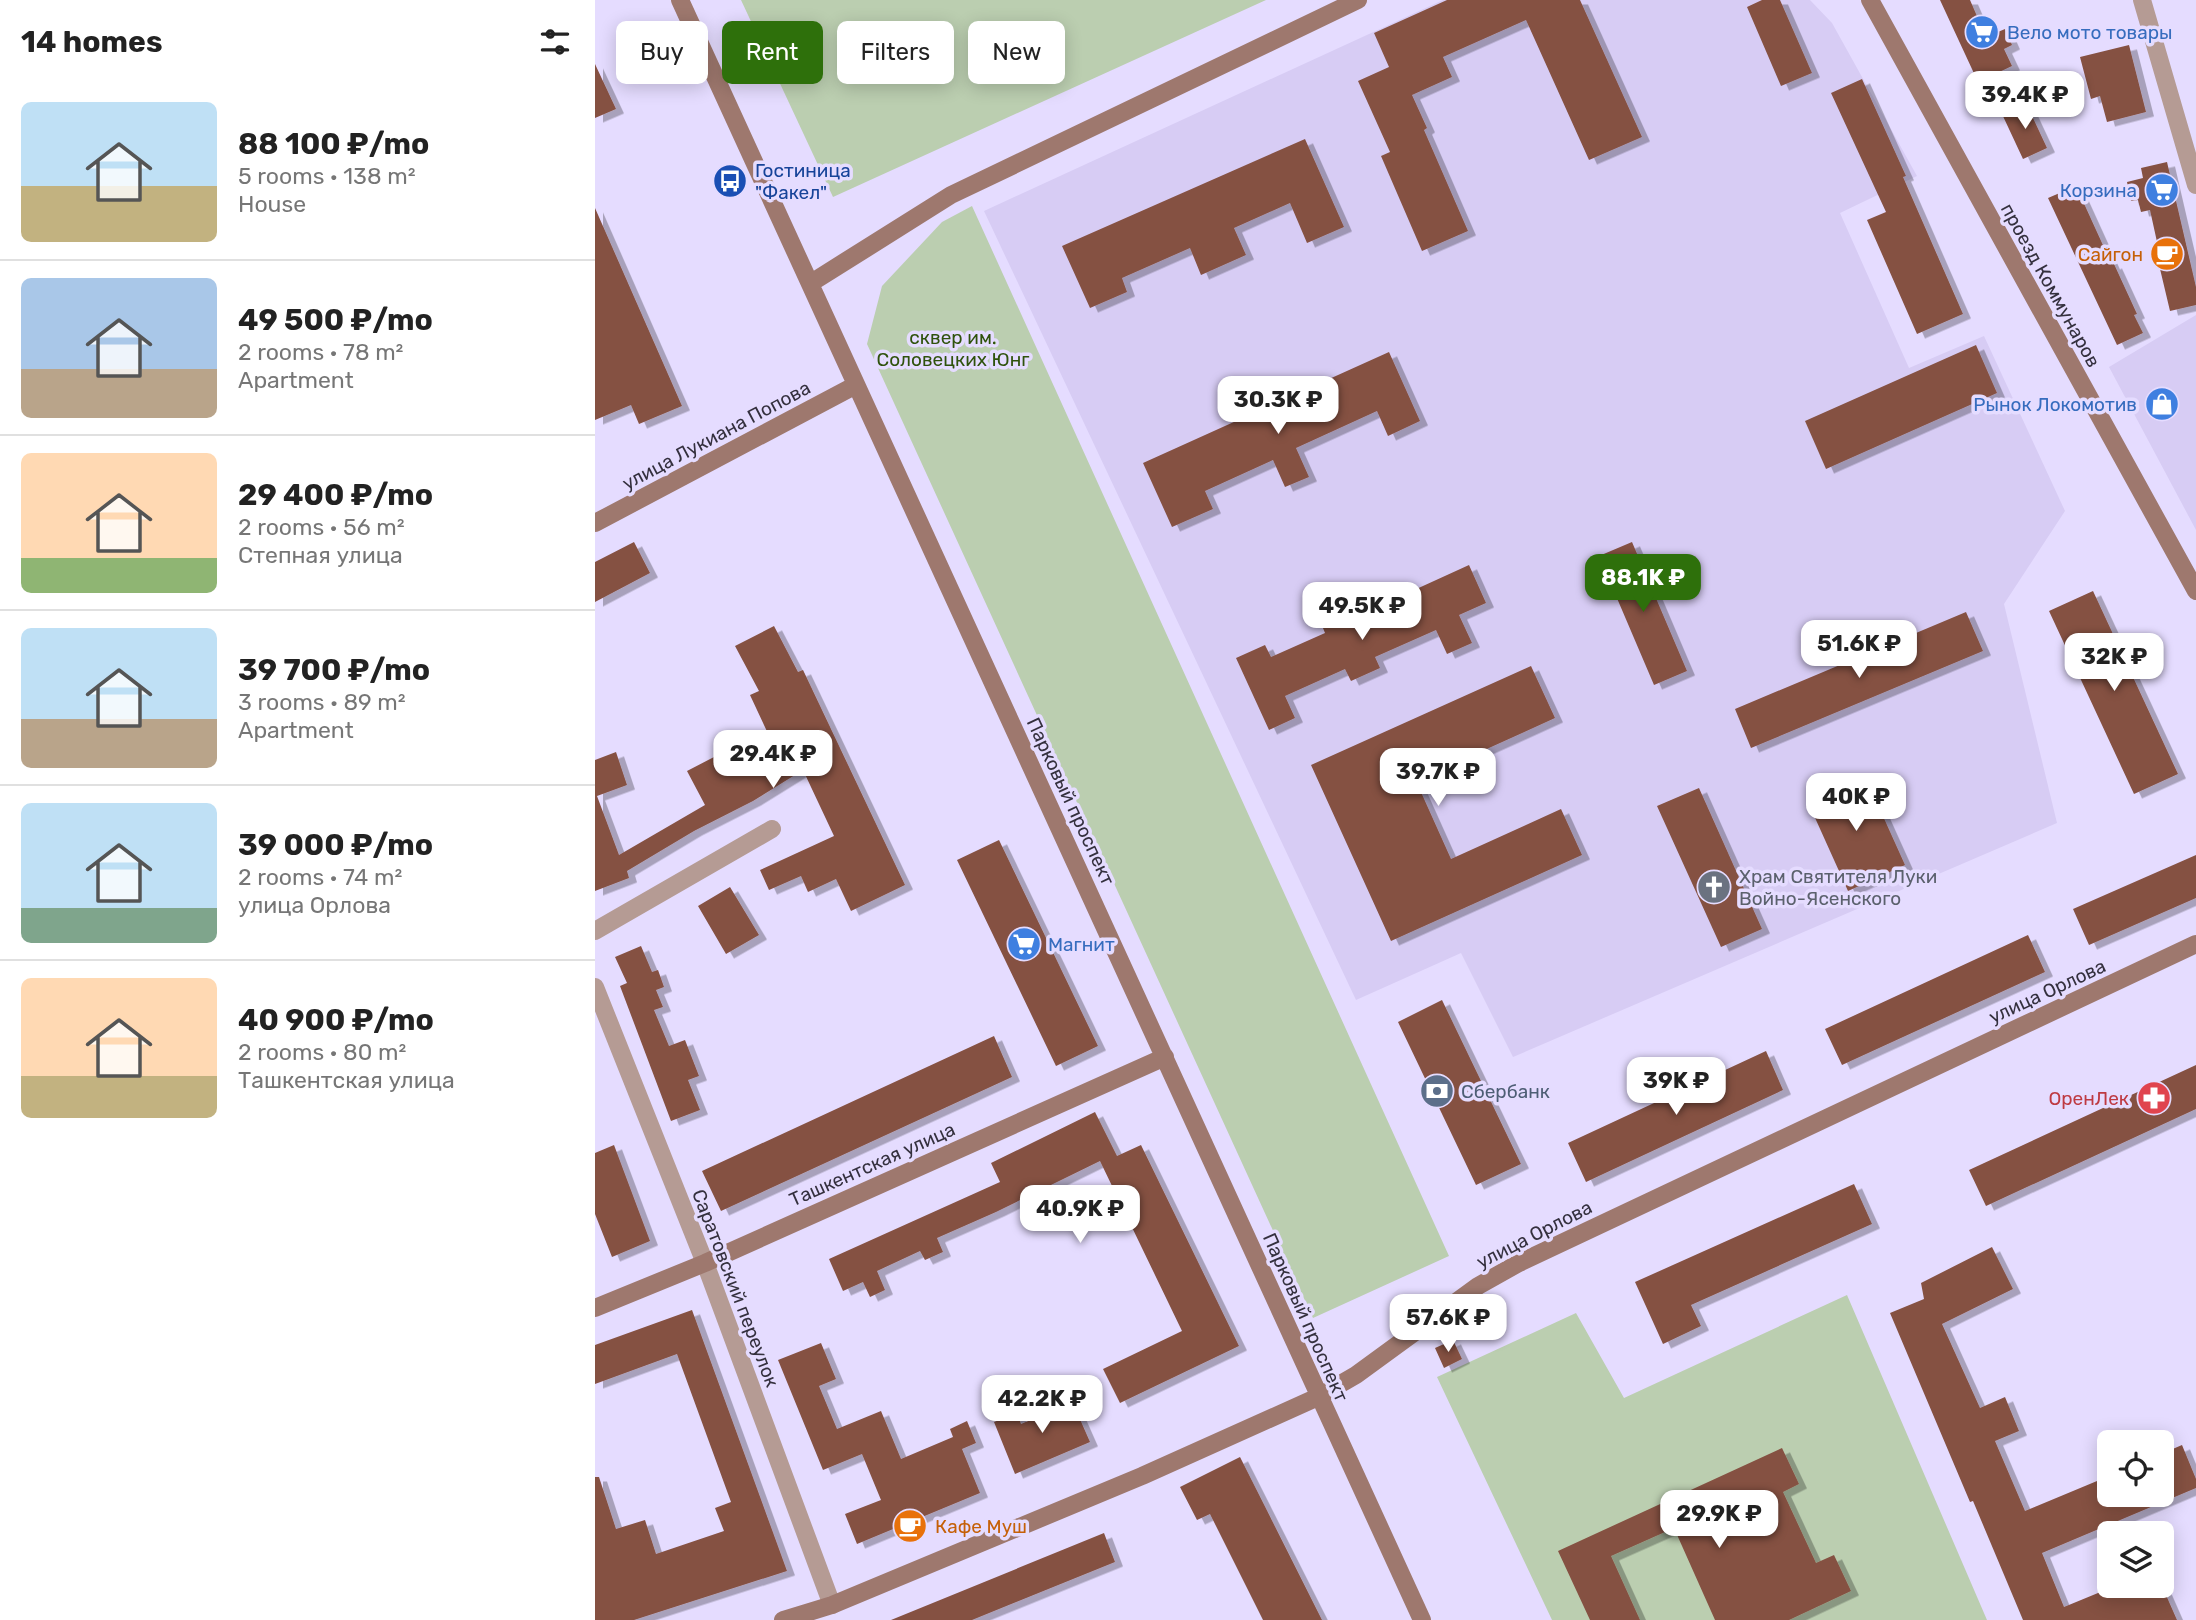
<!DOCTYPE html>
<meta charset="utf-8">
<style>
:root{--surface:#fff;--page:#f6f6f6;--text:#222;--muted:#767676;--line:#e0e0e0;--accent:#2e700b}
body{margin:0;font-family:Rubik,sans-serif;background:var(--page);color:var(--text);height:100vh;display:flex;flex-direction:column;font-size:26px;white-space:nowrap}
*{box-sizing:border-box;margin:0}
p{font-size:23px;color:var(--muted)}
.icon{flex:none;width:38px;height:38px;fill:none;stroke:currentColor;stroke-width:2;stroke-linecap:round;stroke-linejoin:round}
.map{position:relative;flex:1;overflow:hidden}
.side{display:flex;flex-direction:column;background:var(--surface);width:595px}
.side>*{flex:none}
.top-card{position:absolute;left:21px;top:21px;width:665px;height:63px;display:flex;gap:14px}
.tools{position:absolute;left:1502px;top:1430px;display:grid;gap:14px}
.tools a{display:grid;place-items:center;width:77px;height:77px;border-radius:10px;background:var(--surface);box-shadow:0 4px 18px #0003;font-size:35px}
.price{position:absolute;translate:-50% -60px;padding:0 16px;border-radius:14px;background:#fff;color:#222;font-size:23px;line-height:46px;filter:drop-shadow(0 2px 4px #0008)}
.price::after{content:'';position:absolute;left:50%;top:42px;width:21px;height:16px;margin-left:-10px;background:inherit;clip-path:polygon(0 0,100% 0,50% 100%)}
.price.active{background:var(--accent);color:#fff}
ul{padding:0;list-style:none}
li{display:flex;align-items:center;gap:21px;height:175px;padding:0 21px}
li+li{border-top:2px solid var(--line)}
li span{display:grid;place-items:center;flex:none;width:196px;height:140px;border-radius:10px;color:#555}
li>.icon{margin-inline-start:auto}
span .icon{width:84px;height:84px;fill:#fffc;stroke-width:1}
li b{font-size:30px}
h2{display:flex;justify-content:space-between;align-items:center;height:84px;padding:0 21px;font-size:30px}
.chip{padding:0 24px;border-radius:10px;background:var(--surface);box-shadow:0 4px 18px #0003;font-size:24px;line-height:63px}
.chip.active{background:var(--accent);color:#fff}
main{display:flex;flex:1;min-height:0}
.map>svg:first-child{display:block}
</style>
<main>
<section class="side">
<h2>14 homes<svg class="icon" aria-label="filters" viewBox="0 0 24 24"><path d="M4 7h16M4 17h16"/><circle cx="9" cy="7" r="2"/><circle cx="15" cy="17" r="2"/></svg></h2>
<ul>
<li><span style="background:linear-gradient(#bfe0f5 60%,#c2b280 0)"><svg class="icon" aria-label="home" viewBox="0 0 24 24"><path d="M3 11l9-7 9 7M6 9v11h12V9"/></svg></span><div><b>88 100 ₽/mo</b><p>5 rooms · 138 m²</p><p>House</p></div></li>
<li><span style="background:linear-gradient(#a9c7e8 65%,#b9a48a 0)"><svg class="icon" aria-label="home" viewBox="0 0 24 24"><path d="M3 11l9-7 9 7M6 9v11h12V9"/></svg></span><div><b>49 500 ₽/mo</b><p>2 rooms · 78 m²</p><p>Apartment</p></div></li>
<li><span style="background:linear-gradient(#ffd9b3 75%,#8fb573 0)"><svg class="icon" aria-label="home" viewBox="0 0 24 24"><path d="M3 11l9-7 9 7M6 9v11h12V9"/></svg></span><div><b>29 400 ₽/mo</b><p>2 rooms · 56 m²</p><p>Степная улица</p></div></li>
<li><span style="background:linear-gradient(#bfe0f5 65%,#b9a48a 0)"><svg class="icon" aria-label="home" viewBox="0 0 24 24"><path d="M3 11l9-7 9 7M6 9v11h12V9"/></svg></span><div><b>39 700 ₽/mo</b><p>3 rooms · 89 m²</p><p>Apartment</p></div></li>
<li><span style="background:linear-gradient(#bfe0f5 75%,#7fa58c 0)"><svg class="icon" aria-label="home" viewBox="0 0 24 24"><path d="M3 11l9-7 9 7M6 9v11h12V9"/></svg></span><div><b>39 000 ₽/mo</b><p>2 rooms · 74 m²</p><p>улица Орлова</p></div></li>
<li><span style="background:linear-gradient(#ffd9b3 70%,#c2b280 0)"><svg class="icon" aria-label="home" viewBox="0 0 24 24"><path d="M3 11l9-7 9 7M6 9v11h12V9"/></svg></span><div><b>40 900 ₽/mo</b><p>2 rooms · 80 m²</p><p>Ташкентская улица</p></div></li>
</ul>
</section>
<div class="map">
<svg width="1601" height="1620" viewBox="0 0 1601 1620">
<defs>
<filter id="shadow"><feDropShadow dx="8" dy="4.5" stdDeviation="0" flood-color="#0004"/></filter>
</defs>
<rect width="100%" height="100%" fill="#e5dcff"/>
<path fill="#d7ccf4" d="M848 0H1215L1237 23 1322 176 1245 213 1314 368 1389 336 1470 511 1409 604 1462 823 918 1057 866 953 761 1000 389 211Z
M1601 315V530L1514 367Z"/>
<path fill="#bbceb0" d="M146 0H671L238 197Z
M377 206 854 1256 718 1318 272 344 287 286 347 222Z
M1252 1295 1392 1620H957L842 1377 981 1313 1029 1398Z"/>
<path fill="#855142" filter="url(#shadow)" d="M852 0H985L1047 137 994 160 931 20 848 57 857 77 817 95 832 128 829 130 873 231 827 251 786 156 795 152 763 81 794 67 779 33Z
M1167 0H1185L1217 73 1186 86 1152 7Z
M1345 0H1375L1391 37 1410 29 1417 45 1409 49 1417 66 1383 82Z
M1534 45 1551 112 1512 122 1505 96 1496 99 1485 57Z
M0 64 21 109 0 118Z
M1267 79 1311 176 1308 177 1368 314 1322 334 1272 220 1291 212 1236 93Z
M1431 103 1452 148 1428 159 1407 114Z
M710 139 749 227 712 243 695 203 639 228 651 255 606 275 595 248 527 278 532 292 495 308 467 246Z
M1572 162 1601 287V305L1575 311 1561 252 1564 251 1555 210 1546 212 1543 200 1536 201 1532 182 1548 178 1546 168Z
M1481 186 1517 265 1519 264 1542 314 1539 315 1548 333 1522 345 1453 198Z
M0 208 87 406 44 424 36 405 0 420Z
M1381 345 1402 393 1231 469 1210 421Z
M794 352 825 421 793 436 782 411 701 448 714 477 690 487 678 460 610 491 618 509 577 527 548 463Z
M39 542 55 573 0 602V562Z
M1037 542 1092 671 1059 685 1004 556Z
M874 565 891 603 864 615 877 643 852 654 841 630 780 657 785 668 756 681 750 669 690 696 700 718 674 730 641 658 670 645 676 657 730 633 726 623 757 610 760 617Z
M1498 591 1583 774 1539 794 1454 611Z
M1371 612 1388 651 1156 748 1140 709Z
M179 626 203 672 208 670 310 885 256 911 241 879 213 892 206 876 174 890 165 870 239 836 208 770 158 801 99 831 32 871 34 878 0 891V760L21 752 32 785 2 796 24 855 110 805 92 771 119 757 126 771 176 740 155 695 164 691 140 646Z
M936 666 960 718 821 781 856 859 966 809 987 855 796 941 716 765Z
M1269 774 1310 865 1253 891 1212 800Z
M1104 788 1167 929 1126 947 1062 806Z
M404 840 503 1046 461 1066 362 860Z
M1601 855V898L1494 945 1478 909Z
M135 887 164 935 131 954 103 906Z
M1433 935 1450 972 1247 1065 1230 1029Z
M46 946 57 972 63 970 69 987 61 990 68 1007 59 1010 74 1046 90 1040 104 1076 93 1080 105 1110 76 1121 25 986 32 983 20 957Z
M847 1000 926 1164 881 1185 803 1022Z
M399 1036 417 1077 126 1211 107 1171Z
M1171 1051 1188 1090 991 1182 973 1143Z
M1601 1065V1109L1391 1206 1374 1170Z
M500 1112 522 1156 546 1145 644 1346 525 1403 508 1369 587 1331 505 1161 401 1212 342 1238 348 1252 330 1260 325 1251 282 1271 290 1290 275 1297 268 1282 248 1291 234 1259 405 1182 396 1163Z
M19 1145 55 1241 17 1257 0 1214V1153Z
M1259 1184 1277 1224 1096 1305 1106 1326 1068 1344 1040 1282Z
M1397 1247 1418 1289 1347 1324 1385 1408 1410 1397 1424 1431 1400 1441 1430 1511 1514 1476V1494H1566V1454L1587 1445 1601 1479V1488L1447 1553 1469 1607 1520 1586H1567L1582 1620H1428L1378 1501 1375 1502 1295 1313 1329 1299 1326 1283Z
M97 1310 192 1571 39 1620H0V1477H4L21 1529 50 1520 61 1554 129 1531 120 1508 136 1502 82 1354 0 1384V1345Z
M858 1340 867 1359 849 1368 840 1348Z
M226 1343 241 1379 224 1386 242 1429 286 1411 306 1459 358 1437 355 1429 372 1421 381 1443 367 1449 385 1493 262 1544 250 1514 286 1500 267 1454 228 1470 183 1360Z
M468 1393 475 1410 480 1408 495 1442 420 1474 399 1422 422 1413 426 1424 457 1411 452 1399Z
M1187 1448 1204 1484 1188 1492 1221 1563 1239 1555 1256 1591 1194 1620H1120L1079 1528 1016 1556 1045 1620H995L963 1551Z
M645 1457 727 1620H668L615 1514 602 1520 585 1487Z
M509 1533 520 1562 377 1620H296Z"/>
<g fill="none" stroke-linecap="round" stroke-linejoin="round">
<path stroke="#b59b94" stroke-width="18" d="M1547 0 1601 185
M0 931 177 829
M0 987 110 1263 237 1605"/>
<path stroke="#9e786e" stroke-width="18" d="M85 0 827 1620
M1275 0 1601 591
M216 283 356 195 763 0
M0 523 261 385
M0 1308 110 1263 570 1057
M188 1620 237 1605 547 1476 723 1397 761 1375 883 1286 924 1263 1601 944"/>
</g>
<defs>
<g id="supermarket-disc" transform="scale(1.75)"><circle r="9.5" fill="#3f7fe0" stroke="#e5dcff"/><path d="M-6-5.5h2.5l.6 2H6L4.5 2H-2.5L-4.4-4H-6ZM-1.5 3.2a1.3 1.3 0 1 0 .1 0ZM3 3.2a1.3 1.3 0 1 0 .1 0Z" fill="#fff"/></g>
<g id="bus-disc" transform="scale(1.75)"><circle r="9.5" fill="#1a4fb4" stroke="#e5dcff"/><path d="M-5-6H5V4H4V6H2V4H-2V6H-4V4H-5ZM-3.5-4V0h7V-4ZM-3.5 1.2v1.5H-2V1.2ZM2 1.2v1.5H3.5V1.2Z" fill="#fff"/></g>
<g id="cafe-disc" transform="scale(1.75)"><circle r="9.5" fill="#e8710a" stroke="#e5dcff"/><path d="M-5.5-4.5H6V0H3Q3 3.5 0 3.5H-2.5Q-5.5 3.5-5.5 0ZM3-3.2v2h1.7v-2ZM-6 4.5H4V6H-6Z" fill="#fff"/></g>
<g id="shop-disc" transform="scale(1.75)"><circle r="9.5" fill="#3f7fe0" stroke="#e5dcff"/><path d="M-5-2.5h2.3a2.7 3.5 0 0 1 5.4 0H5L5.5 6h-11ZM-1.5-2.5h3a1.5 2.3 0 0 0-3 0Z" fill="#fff"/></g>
<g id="church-disc" transform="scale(1.75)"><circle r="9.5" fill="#6b7280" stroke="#e5dcff"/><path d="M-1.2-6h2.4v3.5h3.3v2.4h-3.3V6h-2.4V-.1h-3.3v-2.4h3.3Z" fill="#fff"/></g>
<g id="bank-disc" transform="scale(1.75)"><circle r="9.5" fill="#5c6f8a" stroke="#e5dcff"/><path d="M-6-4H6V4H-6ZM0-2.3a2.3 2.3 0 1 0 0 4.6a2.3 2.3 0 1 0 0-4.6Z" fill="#fff"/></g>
<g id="pharmacy-disc" transform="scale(1.75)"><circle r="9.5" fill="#e0444e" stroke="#e5dcff"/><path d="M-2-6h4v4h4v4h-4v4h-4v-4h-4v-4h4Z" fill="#fff"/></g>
</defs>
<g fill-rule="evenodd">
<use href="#supermarket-disc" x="1387" y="32"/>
<use href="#bus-disc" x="135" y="181"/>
<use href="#supermarket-disc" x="1567" y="190"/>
<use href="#cafe-disc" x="1572" y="254"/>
<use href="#shop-disc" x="1567" y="404"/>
<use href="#church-disc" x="1119" y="887"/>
<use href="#supermarket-disc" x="429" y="944"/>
<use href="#bank-disc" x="842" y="1091"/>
<use href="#pharmacy-disc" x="1559" y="1098"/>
<use href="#cafe-disc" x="315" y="1526"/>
</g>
<g text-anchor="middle" stroke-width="7" stroke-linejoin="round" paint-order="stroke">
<g font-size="19" fill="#366cbe" stroke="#e5dcff" text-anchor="start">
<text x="1412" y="39">Вело мото товары</text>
<text x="1542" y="197" text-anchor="end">Корзина</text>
<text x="1542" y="411" text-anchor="end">Рынок Локомотив</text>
<text x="453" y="951">Магнит</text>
</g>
<g font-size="19" fill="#164399" stroke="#e5dcff" text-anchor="start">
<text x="160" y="177">Гостиница<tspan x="160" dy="22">"Факел"</tspan></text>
</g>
<g font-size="19" fill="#c56008" stroke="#e5dcff" text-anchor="end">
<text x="1548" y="261">Сайгон</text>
<text x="340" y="1533" text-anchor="start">Кафе Муш</text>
</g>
<g font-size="19" fill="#34303e" stroke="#e5dcff">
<text transform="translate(1456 285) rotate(61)" y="7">проезд Коммунаров</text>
<text transform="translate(121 435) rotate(-28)" y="7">улица Лукиана Попова</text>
<text transform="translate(476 801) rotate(65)" y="7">Парковый проспект</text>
<text transform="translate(1452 991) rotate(-25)" y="7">улица Орлова</text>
<text transform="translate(277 1164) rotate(-24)" y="7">Ташкентская улица</text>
<text transform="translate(939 1234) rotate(-27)" y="7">улица Орлова</text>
<text transform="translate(141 1288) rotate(69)" y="7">Саратовский переулок</text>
<text transform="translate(711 1317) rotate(66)" y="7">Парковый проспект</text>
</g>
<g font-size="19" fill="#2f520c" stroke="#e5dcff">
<text x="358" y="344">сквер им.<tspan x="358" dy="22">Соловецких Юнг</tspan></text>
</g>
<g font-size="19" fill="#5b616d" stroke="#e5dcff" text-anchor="start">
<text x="1144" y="883">Храм Святителя Луки<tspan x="1144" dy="22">Войно-Ясенского</tspan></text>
</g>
<g font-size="19" fill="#4e5e75" stroke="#e5dcff" text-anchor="start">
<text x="866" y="1098">Сбербанк</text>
</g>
<g font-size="19" fill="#be3a42" stroke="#e5dcff" text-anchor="end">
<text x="1534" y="1105">ОренЛек</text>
</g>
</g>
</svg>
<div class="tools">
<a><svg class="icon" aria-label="locate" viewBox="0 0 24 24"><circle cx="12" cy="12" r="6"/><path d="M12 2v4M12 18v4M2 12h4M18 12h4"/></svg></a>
<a><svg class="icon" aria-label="layers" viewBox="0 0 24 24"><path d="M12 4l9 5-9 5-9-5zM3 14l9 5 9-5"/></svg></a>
</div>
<b class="price" style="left:1430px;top:131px">39.4K ₽</b>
<b class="price" style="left:683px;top:436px">30.3K ₽</b>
<b class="price active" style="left:1048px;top:614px">88.1K ₽</b>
<b class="price" style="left:767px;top:642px">49.5K ₽</b>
<b class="price" style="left:1264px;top:680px">51.6K ₽</b>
<b class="price" style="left:1519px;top:693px">32K ₽</b>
<b class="price" style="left:178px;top:790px">29.4K ₽</b>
<b class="price" style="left:843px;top:808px">39.7K ₽</b>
<b class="price" style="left:1261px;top:833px">40K ₽</b>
<b class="price" style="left:1081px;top:1117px">39K ₽</b>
<b class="price" style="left:485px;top:1245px">40.9K ₽</b>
<b class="price" style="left:853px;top:1354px">57.6K ₽</b>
<b class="price" style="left:447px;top:1435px">42.2K ₽</b>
<b class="price" style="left:1124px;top:1550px">29.9K ₽</b>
<div class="top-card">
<a class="chip">Buy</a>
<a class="chip active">Rent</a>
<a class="chip">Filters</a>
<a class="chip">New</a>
</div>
</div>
</main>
